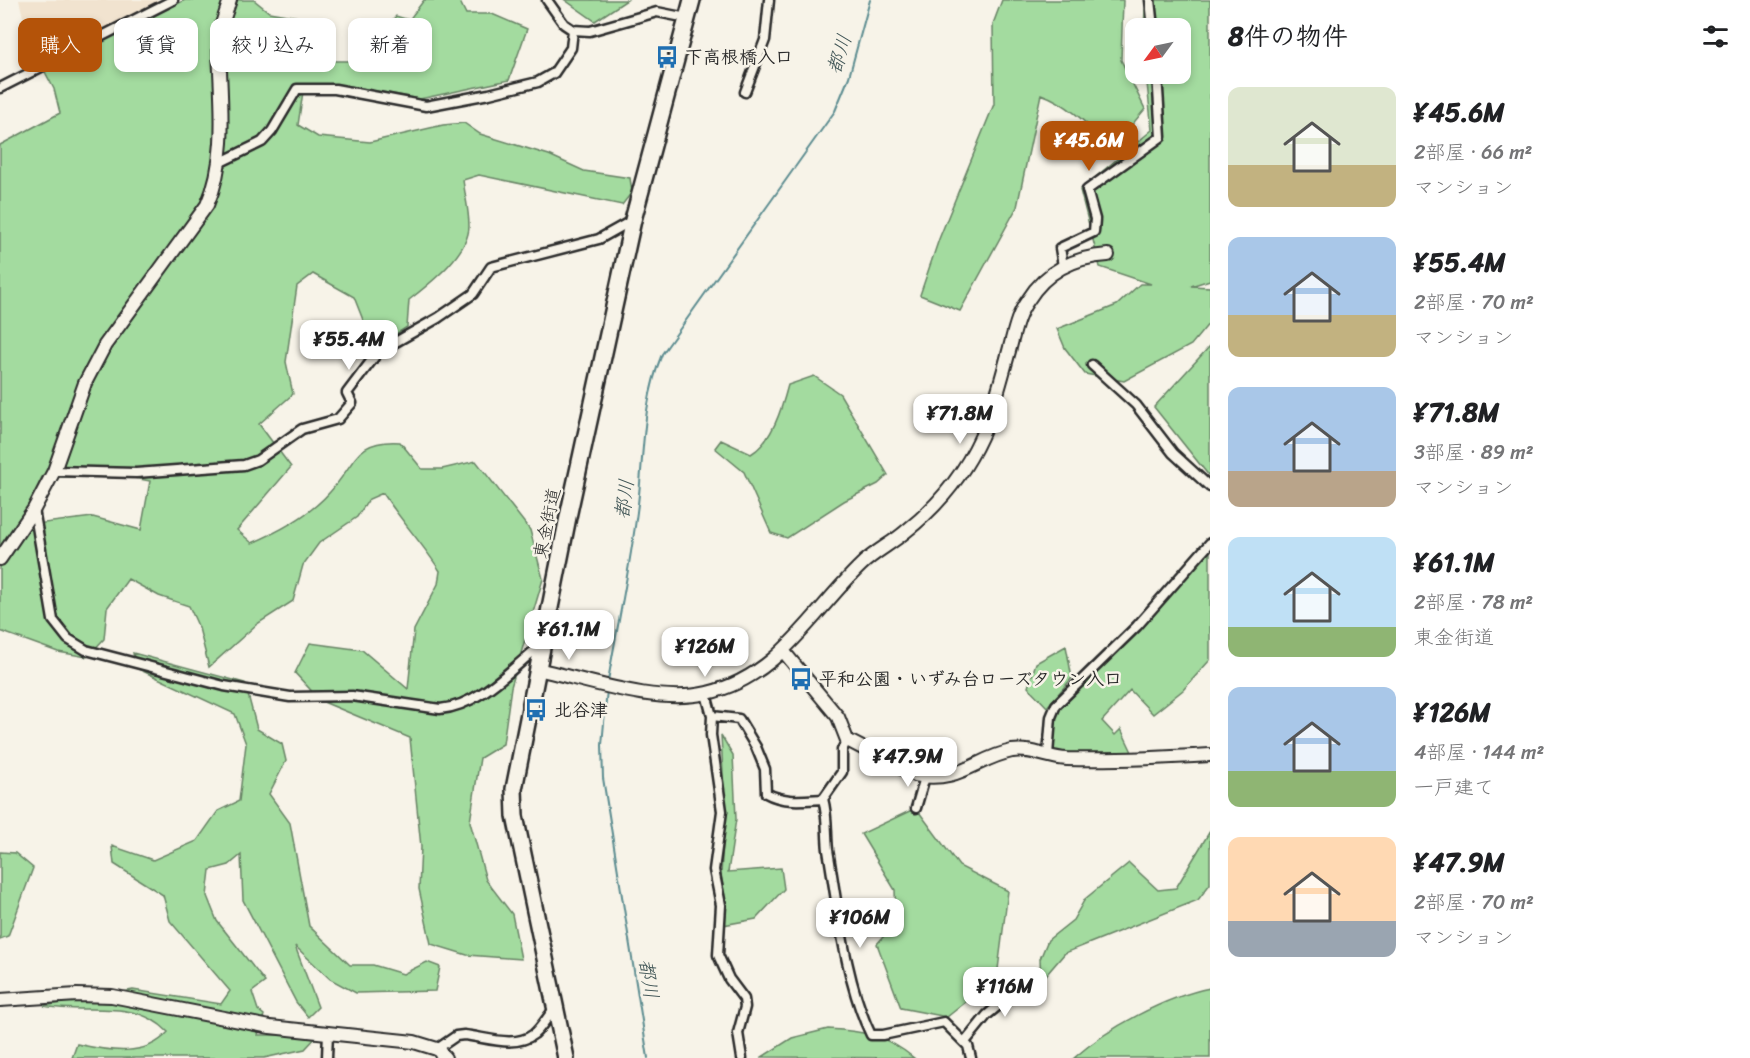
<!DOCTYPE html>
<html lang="ja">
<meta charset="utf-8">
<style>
:root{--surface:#fff;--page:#f6f6f6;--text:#202124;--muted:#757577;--accent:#b45309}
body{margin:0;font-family:Sriracha,"Klee One",sans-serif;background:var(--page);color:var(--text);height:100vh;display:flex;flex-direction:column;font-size:22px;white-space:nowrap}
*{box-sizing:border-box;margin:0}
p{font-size:20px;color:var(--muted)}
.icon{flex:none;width:33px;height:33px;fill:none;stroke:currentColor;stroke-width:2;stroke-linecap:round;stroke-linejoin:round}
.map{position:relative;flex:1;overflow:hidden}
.sheet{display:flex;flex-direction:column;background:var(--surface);width:540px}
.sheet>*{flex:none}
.banner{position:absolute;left:18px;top:18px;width:570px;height:54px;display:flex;gap:12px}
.needle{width:39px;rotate:237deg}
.controls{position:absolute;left:1125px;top:18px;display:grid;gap:12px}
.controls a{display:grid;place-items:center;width:66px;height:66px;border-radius:12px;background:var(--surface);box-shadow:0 3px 9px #0003;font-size:30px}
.price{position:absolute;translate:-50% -51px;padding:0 14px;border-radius:12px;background:#fff;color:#222;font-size:20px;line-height:39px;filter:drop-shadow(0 2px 3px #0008)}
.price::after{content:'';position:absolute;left:50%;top:36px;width:18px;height:14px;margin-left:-9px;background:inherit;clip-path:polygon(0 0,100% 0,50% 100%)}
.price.active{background:var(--accent);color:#fff}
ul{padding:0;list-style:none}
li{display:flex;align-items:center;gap:18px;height:150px;padding:0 18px}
li span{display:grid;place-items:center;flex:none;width:168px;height:120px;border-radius:12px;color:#555}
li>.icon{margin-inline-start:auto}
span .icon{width:72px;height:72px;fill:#fffc;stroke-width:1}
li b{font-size:26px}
h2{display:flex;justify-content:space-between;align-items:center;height:72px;padding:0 18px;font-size:26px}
.tag{padding:0 21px;border-radius:12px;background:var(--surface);box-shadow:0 3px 9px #0003;font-size:21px;line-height:54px}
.tag.active{background:var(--accent);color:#fff}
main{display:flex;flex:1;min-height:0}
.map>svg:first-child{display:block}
</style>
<main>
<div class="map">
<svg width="1210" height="1058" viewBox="0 0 1210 1058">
<rect width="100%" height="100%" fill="#f7f3e8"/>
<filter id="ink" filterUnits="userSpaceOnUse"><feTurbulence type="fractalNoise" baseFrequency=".0167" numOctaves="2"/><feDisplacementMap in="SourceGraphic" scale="12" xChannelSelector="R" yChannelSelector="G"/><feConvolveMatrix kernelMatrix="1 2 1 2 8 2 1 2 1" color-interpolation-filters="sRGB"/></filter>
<g filter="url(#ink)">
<path fill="#f1e3cf" d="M19 0H169L35 67Z"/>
<path fill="#a3db9f" stroke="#678365" stroke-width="1.5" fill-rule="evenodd" d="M185 0H254L269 12 304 18V56L331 61H357L396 16 409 20 424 0H459L466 14H492L527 29 509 80 420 99 350 86 303 92 298 125 318 137 370 142 443 125 464 123 480 134 549 155 584 171 630 178 632 192 622 205 479 175 463 180C465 195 469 211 469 226 469 254 429 284 409 300L407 327 385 341 367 330 354 297 313 274 297 286 286 362 293 394 259 424 291 467 237 530 252 543C280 531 310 515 330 492 356 464 354 439 400 442L422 469H442L476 461 530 530 543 579 511 687 503 744 480 758 470 822 486 880 512 914 521 959 467 955 431 944 419 889 421 847 410 738 321 701 295 673 310 643 362 650 408 689 414 630 438 584 440 571C423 544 401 521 383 493L369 499 357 517 319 543 303 565 293 601 257 624 209 667 199 628 189 606 159 596 128 579 107 608 104 639 87 657 58 652 0 631V145L60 113 54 89 44 70ZM42 477H129L150 481 141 530 93 517 28 525 29 505Z
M565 0H627L595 21Z
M1002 0H1123L1121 60 1145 109 1112 149C1091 128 1070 104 1041 94L1017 207 960 311 920 295 939 239 994 104 993 24Z
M1149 0H1210V280L1191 286 1210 287V322L1191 345 1124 381 1085 374 1065 348 1057 329 1117 305 1140 284H1151L1100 267 1080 190 1152 130 1146 74H1180V28H1144L1145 10Z
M1210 346V477L1154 407Z
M814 376 840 394 888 475 878 484 844 501 787 538 771 533 744 472 715 448 721 440 751 454C772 442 782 408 788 385Z
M1210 548V660L1183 690 1153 714 1130 690 1102 721 1115 735 1121 729 1132 752 1075 755 1051 753 1053 724 1059 706Z
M1066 646 1072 678 1047 707 1028 687 1036 663Z
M133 653 245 683 257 729 282 744 286 761 269 794 290 823 309 926 350 965H373L403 974 427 962 440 967 435 991 356 993 330 979 295 946 318 1007 308 1017 296 1002 243 900 241 855 229 865 210 870 207 896 217 921 265 982 252 992 258 1010 264 1015 258 1035H318L305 1049 264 1058H72L77 1044C108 1051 146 1058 168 1032 134 997 87 1015 44 1006L133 990 221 1004 230 991 170 921 163 895 114 864 112 846 153 860 197 841 218 811 239 801 246 744 235 714 136 668Z
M721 735 733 755 736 819 728 872 781 868 784 889 756 919 723 925 726 903 721 874 725 811Z
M916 808 959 866 1008 891 997 977 947 1017 901 1008 877 944 896 922 895 890 861 834Z
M1210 831V884L1198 900 1065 953 1041 981 1040 959 1048 940 1073 920 1085 899 1129 863 1158 890 1176 888Z
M0 852 15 853 33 868 8 936 0 939Z
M1210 988V1058H1074C1108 1028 1165 997 1210 988Z
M828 1029C863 1031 886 1035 914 1058L762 1057 792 1038Z"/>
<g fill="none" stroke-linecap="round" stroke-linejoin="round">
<path stroke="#5c8c90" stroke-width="2" d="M608 681C618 622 631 563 638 504 644 452 642 403 662 354L835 111 849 77 870 0
M607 689 602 745 603 778 648 1058"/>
<g stroke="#2b2b2b" stroke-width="13">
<path id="street" d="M547 0 564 24 573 30 590 31 657 12 687 18
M1150 0 1153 28
M0 88 173 0
M745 92 765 40 769 0
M221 162 262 142 272 131 297 89H335L426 106 489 94 538 82 554 73 571 48 573 30
M1063 266 1060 248 1094 232 1095 219 1087 190 1161 137 1157 74
M1092 365 1136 405 1173 453 1210 487
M54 471 136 473 244 465 258 460 302 429 338 419 352 403 347 393 378 352 438 318 473 294 491 267 599 239 633 220
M34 509 53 620 68 639 86 650 224 686 290 697 352 696 440 709C479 706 512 668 542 644
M706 694 712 716 711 735 722 811 714 870 721 905 718 955 729 979 744 999 745 1007 738 1033 742 1058
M712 716 739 719 756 747 765 769 766 793C784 803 803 800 823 799
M847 740 842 750V772L823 799C828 816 826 833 828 850 838 908 845 982 871 1035H883L944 1022 968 1046 971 1058
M1048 755 1051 717 1056 705 1137 626 1210 543
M916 808 925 777
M965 1042 987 1015 1011 995 1014 979
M437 1049 456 1036 464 1035C485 1037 515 1049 534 1034 542 1027 548 1016 555 1008
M327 1058 328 1032"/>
</g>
<g stroke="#2b2b2b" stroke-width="16">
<path id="secondary" d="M0 559 34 509 54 471 85 383 105 345 207 205C229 156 220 97 219 44L220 30 230 0
M784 652 838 717 847 740 915 775C959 784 976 758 1012 751 1031 748 1048 758 1067 759 1114 760 1163 758 1210 755
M537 669C588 680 656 705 707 693 779 677 812 612 861 565 874 552 891 544 905 532 937 507 964 474 981 437 994 409 1001 380 1009 351 1014 333 1017 315 1028 300 1046 271 1075 257 1108 255
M0 1000 77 995 112 996 270 1027 414 1042 437 1049 445 1058"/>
</g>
<g stroke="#2b2b2b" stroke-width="20">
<path id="highway" d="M566 1058 515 816 514 789 568 517 633 220 692 0"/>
</g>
<use href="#street" stroke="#f7f3e8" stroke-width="8"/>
<use href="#secondary" stroke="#f7f3e8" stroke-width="12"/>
<use href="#highway" stroke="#f7f3e8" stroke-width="15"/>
</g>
</g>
<defs>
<g id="bus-bare" transform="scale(1.8)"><path d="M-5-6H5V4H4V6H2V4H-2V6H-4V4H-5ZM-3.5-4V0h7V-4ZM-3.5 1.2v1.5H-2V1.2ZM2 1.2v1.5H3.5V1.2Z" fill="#1f6fb2" stroke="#f7f3e8" stroke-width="2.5" paint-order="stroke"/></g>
</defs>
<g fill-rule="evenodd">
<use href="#bus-bare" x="667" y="57"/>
<use href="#bus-bare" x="801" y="679"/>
<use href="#bus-bare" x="536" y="710"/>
</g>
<g text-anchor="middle" stroke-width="5" stroke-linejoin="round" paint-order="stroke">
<g font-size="18" font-weight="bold" fill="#2b2b2b" stroke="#f7f3e8" text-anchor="start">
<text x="685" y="63">下高根橋入口</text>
<text x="819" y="685">平和公園・いずみ台ローズタウン入口</text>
<text x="554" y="716">北谷津</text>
</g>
<g font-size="18" fill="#2b2b2b" stroke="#f7f3e8">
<text transform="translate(547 523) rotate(-78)" y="6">東金街道</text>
</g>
<g font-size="20" font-style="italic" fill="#3f5455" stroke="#f7f3e8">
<text transform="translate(839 54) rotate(-73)" y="7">都川</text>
<text transform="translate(624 499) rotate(-83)" y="7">都川</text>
<text transform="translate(649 979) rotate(81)" y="7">都川</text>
</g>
</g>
</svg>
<div class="controls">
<a><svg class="needle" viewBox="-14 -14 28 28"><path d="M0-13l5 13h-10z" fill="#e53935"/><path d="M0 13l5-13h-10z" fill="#757577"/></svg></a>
</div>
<b class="price active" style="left:1089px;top:172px">¥45.6M</b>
<b class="price" style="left:349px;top:371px">¥55.4M</b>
<b class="price" style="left:960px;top:445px">¥71.8M</b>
<b class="price" style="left:569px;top:661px">¥61.1M</b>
<b class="price" style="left:705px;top:678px">¥126M</b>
<b class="price" style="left:908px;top:788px">¥47.9M</b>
<b class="price" style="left:860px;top:949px">¥106M</b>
<b class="price" style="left:1005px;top:1018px">¥116M</b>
<div class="banner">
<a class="tag active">購入</a>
<a class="tag">賃貸</a>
<a class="tag">絞り込み</a>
<a class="tag">新着</a>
</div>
</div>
<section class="sheet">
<h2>8件の物件<svg class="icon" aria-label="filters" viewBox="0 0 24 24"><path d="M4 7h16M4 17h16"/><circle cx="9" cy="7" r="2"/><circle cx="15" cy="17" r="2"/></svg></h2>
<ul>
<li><span style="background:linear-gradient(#dfe7d0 65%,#c2b280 0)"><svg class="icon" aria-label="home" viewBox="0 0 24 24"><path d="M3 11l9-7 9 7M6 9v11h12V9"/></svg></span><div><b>¥45.6M</b><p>2部屋 · 66 m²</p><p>マンション</p></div></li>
<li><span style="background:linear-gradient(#a9c7e8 65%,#c2b280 0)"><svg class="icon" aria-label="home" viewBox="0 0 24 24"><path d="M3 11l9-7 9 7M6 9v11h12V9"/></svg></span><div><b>¥55.4M</b><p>2部屋 · 70 m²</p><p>マンション</p></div></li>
<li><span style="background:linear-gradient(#a9c7e8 70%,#b9a48a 0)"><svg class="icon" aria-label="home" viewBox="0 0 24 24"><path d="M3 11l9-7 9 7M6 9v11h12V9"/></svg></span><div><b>¥71.8M</b><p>3部屋 · 89 m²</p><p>マンション</p></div></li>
<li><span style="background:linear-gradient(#bfe0f5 75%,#8fb573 0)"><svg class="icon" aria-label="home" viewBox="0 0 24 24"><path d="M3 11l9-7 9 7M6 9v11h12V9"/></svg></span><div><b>¥61.1M</b><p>2部屋 · 78 m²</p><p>東金街道</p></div></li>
<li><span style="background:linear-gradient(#a9c7e8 70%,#8fb573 0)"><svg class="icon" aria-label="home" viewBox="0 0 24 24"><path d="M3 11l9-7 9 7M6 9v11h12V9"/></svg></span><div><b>¥126M</b><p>4部屋 · 144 m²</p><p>一戸建て</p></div></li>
<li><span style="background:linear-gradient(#ffd9b3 70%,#9aa5b1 0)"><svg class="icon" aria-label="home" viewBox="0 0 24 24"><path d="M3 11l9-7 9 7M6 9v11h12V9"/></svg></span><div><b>¥47.9M</b><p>2部屋 · 70 m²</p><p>マンション</p></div></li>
</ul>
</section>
</main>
